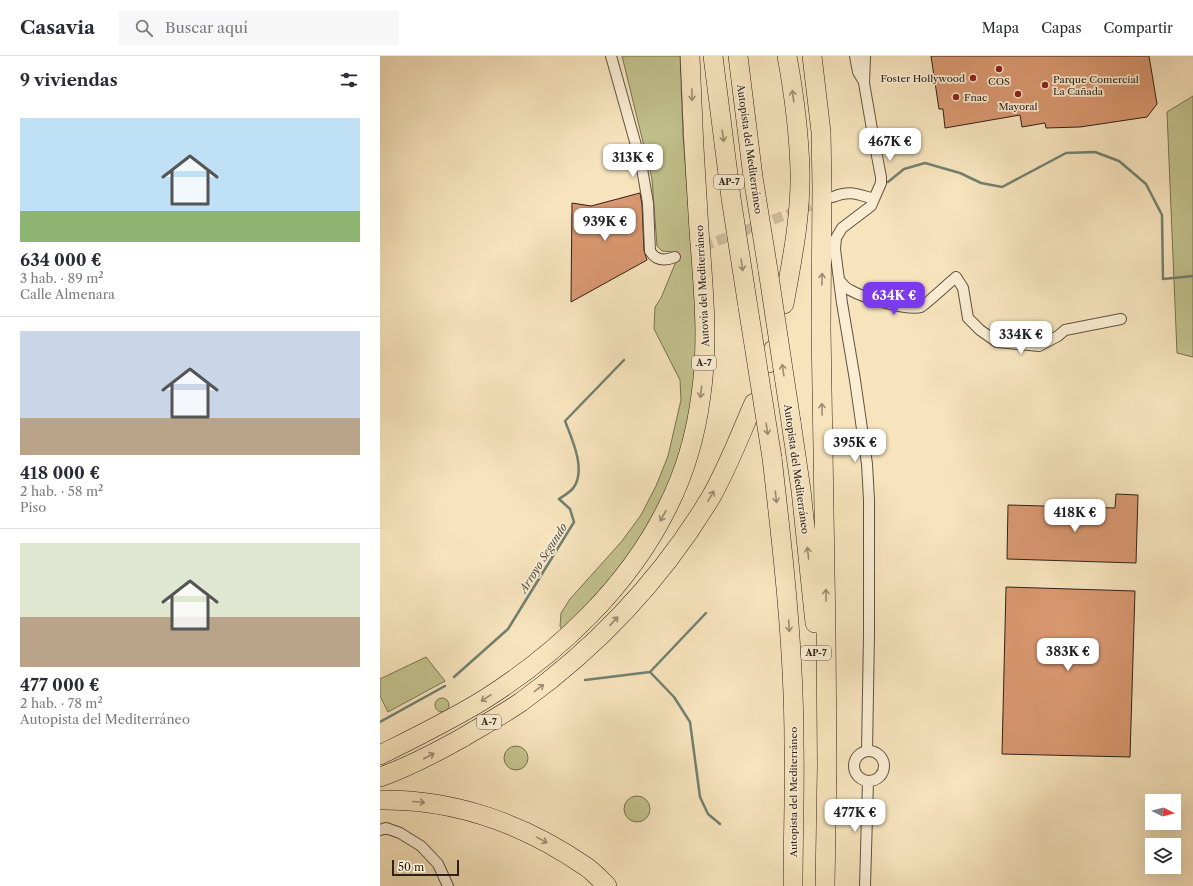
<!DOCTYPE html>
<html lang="es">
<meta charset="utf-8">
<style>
:root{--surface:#fff;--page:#f7f7f7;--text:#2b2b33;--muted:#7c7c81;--line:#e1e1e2;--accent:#7c3aed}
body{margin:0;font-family:"Libre Caslon Text",serif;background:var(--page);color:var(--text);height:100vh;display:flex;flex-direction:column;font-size:15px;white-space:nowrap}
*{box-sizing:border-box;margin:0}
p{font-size:13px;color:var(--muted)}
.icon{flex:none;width:22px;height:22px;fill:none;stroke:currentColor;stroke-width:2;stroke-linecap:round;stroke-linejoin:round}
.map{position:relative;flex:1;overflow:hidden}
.sheet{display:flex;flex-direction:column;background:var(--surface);width:380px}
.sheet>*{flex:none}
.needle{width:26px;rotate:96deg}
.controls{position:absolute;left:765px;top:738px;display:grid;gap:8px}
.controls a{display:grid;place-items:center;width:36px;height:36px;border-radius:0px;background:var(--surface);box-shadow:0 4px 16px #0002;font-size:20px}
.scale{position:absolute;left:12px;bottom:10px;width:67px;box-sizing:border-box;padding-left:4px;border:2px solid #2e2118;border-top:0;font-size:11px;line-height:14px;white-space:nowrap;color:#2e2118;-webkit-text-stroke:3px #faedd4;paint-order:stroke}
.price{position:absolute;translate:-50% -34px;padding:0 9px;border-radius:8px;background:#fff;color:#222;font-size:13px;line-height:26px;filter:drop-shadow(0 1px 2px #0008)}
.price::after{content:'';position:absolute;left:50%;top:24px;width:12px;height:9px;margin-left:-6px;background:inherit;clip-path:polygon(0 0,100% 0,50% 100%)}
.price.selected{background:var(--accent);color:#fff}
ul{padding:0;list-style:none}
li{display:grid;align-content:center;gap:8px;height:212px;padding:0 20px}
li+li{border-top:1px solid var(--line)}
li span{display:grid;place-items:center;height:124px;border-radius:0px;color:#555}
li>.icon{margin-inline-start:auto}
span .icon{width:72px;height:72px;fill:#fffc;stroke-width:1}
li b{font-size:17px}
h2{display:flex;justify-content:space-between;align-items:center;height:48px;padding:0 20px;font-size:17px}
header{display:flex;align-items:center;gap:24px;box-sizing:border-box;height:56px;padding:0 20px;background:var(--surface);border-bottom:1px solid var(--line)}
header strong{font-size:19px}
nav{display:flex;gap:22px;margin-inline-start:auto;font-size:14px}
.search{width:280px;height:36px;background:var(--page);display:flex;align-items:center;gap:10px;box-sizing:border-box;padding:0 14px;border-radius:0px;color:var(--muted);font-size:15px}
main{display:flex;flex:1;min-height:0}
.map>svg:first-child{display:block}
</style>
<header>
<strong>Casavia</strong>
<div class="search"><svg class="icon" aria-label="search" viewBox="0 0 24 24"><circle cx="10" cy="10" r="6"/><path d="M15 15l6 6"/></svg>Buscar aquí</div>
<nav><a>Mapa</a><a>Capas</a><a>Compartir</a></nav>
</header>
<main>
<section class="sheet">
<h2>9 viviendas<svg class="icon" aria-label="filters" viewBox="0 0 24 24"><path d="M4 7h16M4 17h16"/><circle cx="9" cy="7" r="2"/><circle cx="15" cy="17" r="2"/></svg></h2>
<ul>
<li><span style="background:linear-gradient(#bfe0f5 75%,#8fb573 0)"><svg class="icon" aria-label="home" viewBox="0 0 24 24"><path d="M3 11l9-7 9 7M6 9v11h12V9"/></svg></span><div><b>634 000 €</b><p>3 hab. · 89 m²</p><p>Calle Almenara</p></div></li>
<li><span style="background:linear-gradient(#c9d6e8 70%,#b9a48a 0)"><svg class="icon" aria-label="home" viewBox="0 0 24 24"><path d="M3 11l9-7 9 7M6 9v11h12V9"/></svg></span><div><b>418 000 €</b><p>2 hab. · 58 m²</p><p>Piso</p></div></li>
<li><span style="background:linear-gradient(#dfe7d0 60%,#b9a48a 0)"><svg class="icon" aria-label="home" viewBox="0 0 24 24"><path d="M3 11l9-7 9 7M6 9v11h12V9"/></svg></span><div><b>477 000 €</b><p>2 hab. · 78 m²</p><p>Autopista del Mediterráneo</p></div></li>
</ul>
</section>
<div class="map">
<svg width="813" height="830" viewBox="0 0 813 830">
<rect width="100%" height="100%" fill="#f7e4bd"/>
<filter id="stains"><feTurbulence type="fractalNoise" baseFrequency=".005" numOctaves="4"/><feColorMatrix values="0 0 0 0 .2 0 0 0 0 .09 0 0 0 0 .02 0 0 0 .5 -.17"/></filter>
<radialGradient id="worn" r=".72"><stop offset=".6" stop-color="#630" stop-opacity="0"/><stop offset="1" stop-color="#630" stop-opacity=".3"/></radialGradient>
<path fill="#c2c28d" stroke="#787252" d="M242 0H300L303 79 314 223 316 279 315 330 298 407 284 440 248 502 226 529 183 576 180 570 181 557 190 543 242 485 261 459 276 430 288 400 301 344 300 324 274 273 275 251 281 242 297 203 293 196 282 195 277 190 272 123Z
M813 40V301L797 297 787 56Z
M46 601 65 625 8 656 0 640V623Z
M55 649a7 7 0 1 1 14 0a7 7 0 1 1-14 0Z
M124 702a12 12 0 1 1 24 0a12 12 0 1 1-24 0Z
M244 753a13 13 0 1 1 26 0a13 13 0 1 1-26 0Z"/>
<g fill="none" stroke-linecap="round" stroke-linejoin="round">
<path stroke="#718071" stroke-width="2.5" d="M508 126 524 113 545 107 580 117 601 127 622 131 686 97 715 96 739 105 766 128 782 159 783 223 813 220
M270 616 326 557
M74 621 128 573 194 466 190 453 179 443C183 440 191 436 194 431 206 413 192 383 185 365L244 304
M205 624 270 616 294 641 310 666 320 741 328 758 340 768
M0 666 65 630"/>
</g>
<path fill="#d99871" stroke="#2e2118" d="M551 0H769L777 48 767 61 700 71 666 72 665 67 642 71 640 59 565 72 563 53H559Z
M260 137 262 148 264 195 267 204 191 246 192 147 211 150Z
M736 438 758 439 756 507 627 503 628 449 735 452Z
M626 531 755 535 750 701 622 698Z"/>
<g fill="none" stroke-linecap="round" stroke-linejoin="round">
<path stroke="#cfbd9c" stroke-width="10" stroke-dasharray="10 5" stroke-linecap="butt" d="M295 201 445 144"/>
<g stroke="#605241" stroke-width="12">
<path id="street" d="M231 0 261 107 268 147 270 195C276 205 285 205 295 201
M475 0 478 16 484 26
M453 141C470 134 477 138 494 143L501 127V121L493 79 484 27 485 0
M459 224C462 227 465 232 470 234 482 241 527 255 541 251 544 250 570 226 576 221L583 232 588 262 600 274 617 286 659 290 678 280 685 274 741 263
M487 695 489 578V444L487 408 475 324 462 247 455 193 456 182 462 172 491 150 494 143
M474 710a15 15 0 1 1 30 0a15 15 0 1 1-30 0Z
M0 774 6 772 20 777 41 790 58 808 68 830
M485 830 488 725"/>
</g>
<g stroke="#2e2118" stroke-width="20">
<path id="highway" d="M333 0 351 142 368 251
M358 0 373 121 388 214
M432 0 441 76 442 130 441 272 446 576 447 709 445 830
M404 248C412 204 421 160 420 115 419 76 414 38 407 0
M388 307 393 294
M411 366 421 434 435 567
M392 402C403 497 414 592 414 688 415 735 413 783 413 830
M0 699C36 681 71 664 105 643 179 596 248 531 287 452 305 417 316 378 321 339 329 284 323 228 319 174 315 116 312 58 310 0
M0 721C29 711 55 697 82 682 102 670 122 659 141 646 217 591 283 521 331 441 348 411 360 379 374 347
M0 744C74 743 144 768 205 810 213 815 220 823 227 830"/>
</g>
<use href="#street" stroke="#faedd4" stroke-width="10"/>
<use href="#highway" stroke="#f7e4bd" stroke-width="19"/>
<g stroke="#2e2118" stroke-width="20" stroke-linecap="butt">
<path id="highway-bridge" d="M388 214 411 366
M368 251 392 402"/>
</g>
<use href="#highway-bridge" stroke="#f7e4bd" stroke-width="19"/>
</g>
<defs><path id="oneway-shaft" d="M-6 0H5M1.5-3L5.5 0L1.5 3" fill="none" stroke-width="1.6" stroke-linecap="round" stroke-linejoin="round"/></defs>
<g stroke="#9d8c73">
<use href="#oneway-shaft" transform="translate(312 39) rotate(88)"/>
<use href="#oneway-shaft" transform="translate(413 40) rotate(-98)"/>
<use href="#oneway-shaft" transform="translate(343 80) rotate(82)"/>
<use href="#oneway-shaft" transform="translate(362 209) rotate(81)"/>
<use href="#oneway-shaft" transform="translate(442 223) rotate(-89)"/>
<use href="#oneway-shaft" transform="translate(403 314) rotate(-99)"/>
<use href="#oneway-shaft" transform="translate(321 336) rotate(97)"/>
<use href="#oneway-shaft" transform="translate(442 353) rotate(-91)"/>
<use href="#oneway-shaft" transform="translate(387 373) rotate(81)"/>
<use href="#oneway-shaft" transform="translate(331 440) rotate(-60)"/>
<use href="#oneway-shaft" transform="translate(396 441) rotate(83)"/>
<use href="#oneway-shaft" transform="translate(283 460) rotate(119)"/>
<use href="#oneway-shaft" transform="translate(428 497) rotate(-96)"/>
<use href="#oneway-shaft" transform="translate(446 539) rotate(-91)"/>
<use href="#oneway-shaft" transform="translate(234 565) rotate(-47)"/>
<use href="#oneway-shaft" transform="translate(409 570) rotate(87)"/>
<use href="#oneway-shaft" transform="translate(159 632) rotate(-37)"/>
<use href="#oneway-shaft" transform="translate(106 642) rotate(147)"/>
<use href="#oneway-shaft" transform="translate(49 700) rotate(-27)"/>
<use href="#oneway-shaft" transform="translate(39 746) rotate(5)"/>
<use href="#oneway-shaft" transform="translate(162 784) rotate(29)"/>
</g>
<g fill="#8f2418" stroke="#faedd4" stroke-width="1.5">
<circle cx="619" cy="13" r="4"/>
<circle cx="593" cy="22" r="4"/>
<circle cx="665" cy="29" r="4"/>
<circle cx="638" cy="38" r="4"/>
<circle cx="576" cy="41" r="4"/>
</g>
<g text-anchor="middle" stroke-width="3.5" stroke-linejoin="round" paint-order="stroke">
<g fill="#faedd4" stroke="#6b5e50" stroke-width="1">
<rect x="334" y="119" width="30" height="14" rx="3"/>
<rect x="312" y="300" width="24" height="14" rx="3"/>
<rect x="421" y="590" width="30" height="14" rx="3"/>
<rect x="97" y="659" width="24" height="14" rx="3"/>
</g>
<g font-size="9" font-weight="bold" fill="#2e2118">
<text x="349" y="129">AP-7</text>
<text x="324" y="310">A-7</text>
<text x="436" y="600">AP-7</text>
<text x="109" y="669">A-7</text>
</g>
<g font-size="10" fill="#2e2118" stroke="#faedd4" text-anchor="start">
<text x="585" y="26" text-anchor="end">Foster Hollywood</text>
<text x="673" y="27">Parque Comercial<tspan x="673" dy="12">La Cañada</tspan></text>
<text x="619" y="29" text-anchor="middle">COS</text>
<text x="584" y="45">Fnac</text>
<text x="638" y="54" text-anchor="middle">Mayoral</text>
</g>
<g font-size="10" fill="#2e2118" stroke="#faedd4">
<text transform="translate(370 93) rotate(82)" y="4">Autopista del Mediterráneo</text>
<text transform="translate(322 230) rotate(-93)" y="4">Autovía del Mediterráneo</text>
<text transform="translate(417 413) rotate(82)" y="4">Autopista del Mediterráneo</text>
<text transform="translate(413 736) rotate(-90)" y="4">Autopista del Mediterráneo</text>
</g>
<g font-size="11" font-style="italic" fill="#505045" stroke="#faedd4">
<text transform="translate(163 502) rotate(-58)" y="4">Arroyo Segundo</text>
</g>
</g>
<rect width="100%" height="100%" filter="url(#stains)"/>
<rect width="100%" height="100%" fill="url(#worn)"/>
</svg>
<div class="controls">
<a><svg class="needle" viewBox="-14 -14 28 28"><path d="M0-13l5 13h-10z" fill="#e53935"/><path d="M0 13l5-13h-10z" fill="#7c7c81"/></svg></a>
<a><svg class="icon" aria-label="layers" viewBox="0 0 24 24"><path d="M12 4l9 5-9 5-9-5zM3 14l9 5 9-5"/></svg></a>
</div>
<div class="scale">50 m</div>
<b class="price" style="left:510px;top:106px">467K €</b>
<b class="price" style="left:253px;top:122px">313K €</b>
<b class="price" style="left:225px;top:186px">939K €</b>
<b class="price selected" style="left:514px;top:260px">634K €</b>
<b class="price" style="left:641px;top:299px">334K €</b>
<b class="price" style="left:475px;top:407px">395K €</b>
<b class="price" style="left:695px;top:477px">418K €</b>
<b class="price" style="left:688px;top:616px">383K €</b>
<b class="price" style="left:475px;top:777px">477K €</b>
</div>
</main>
